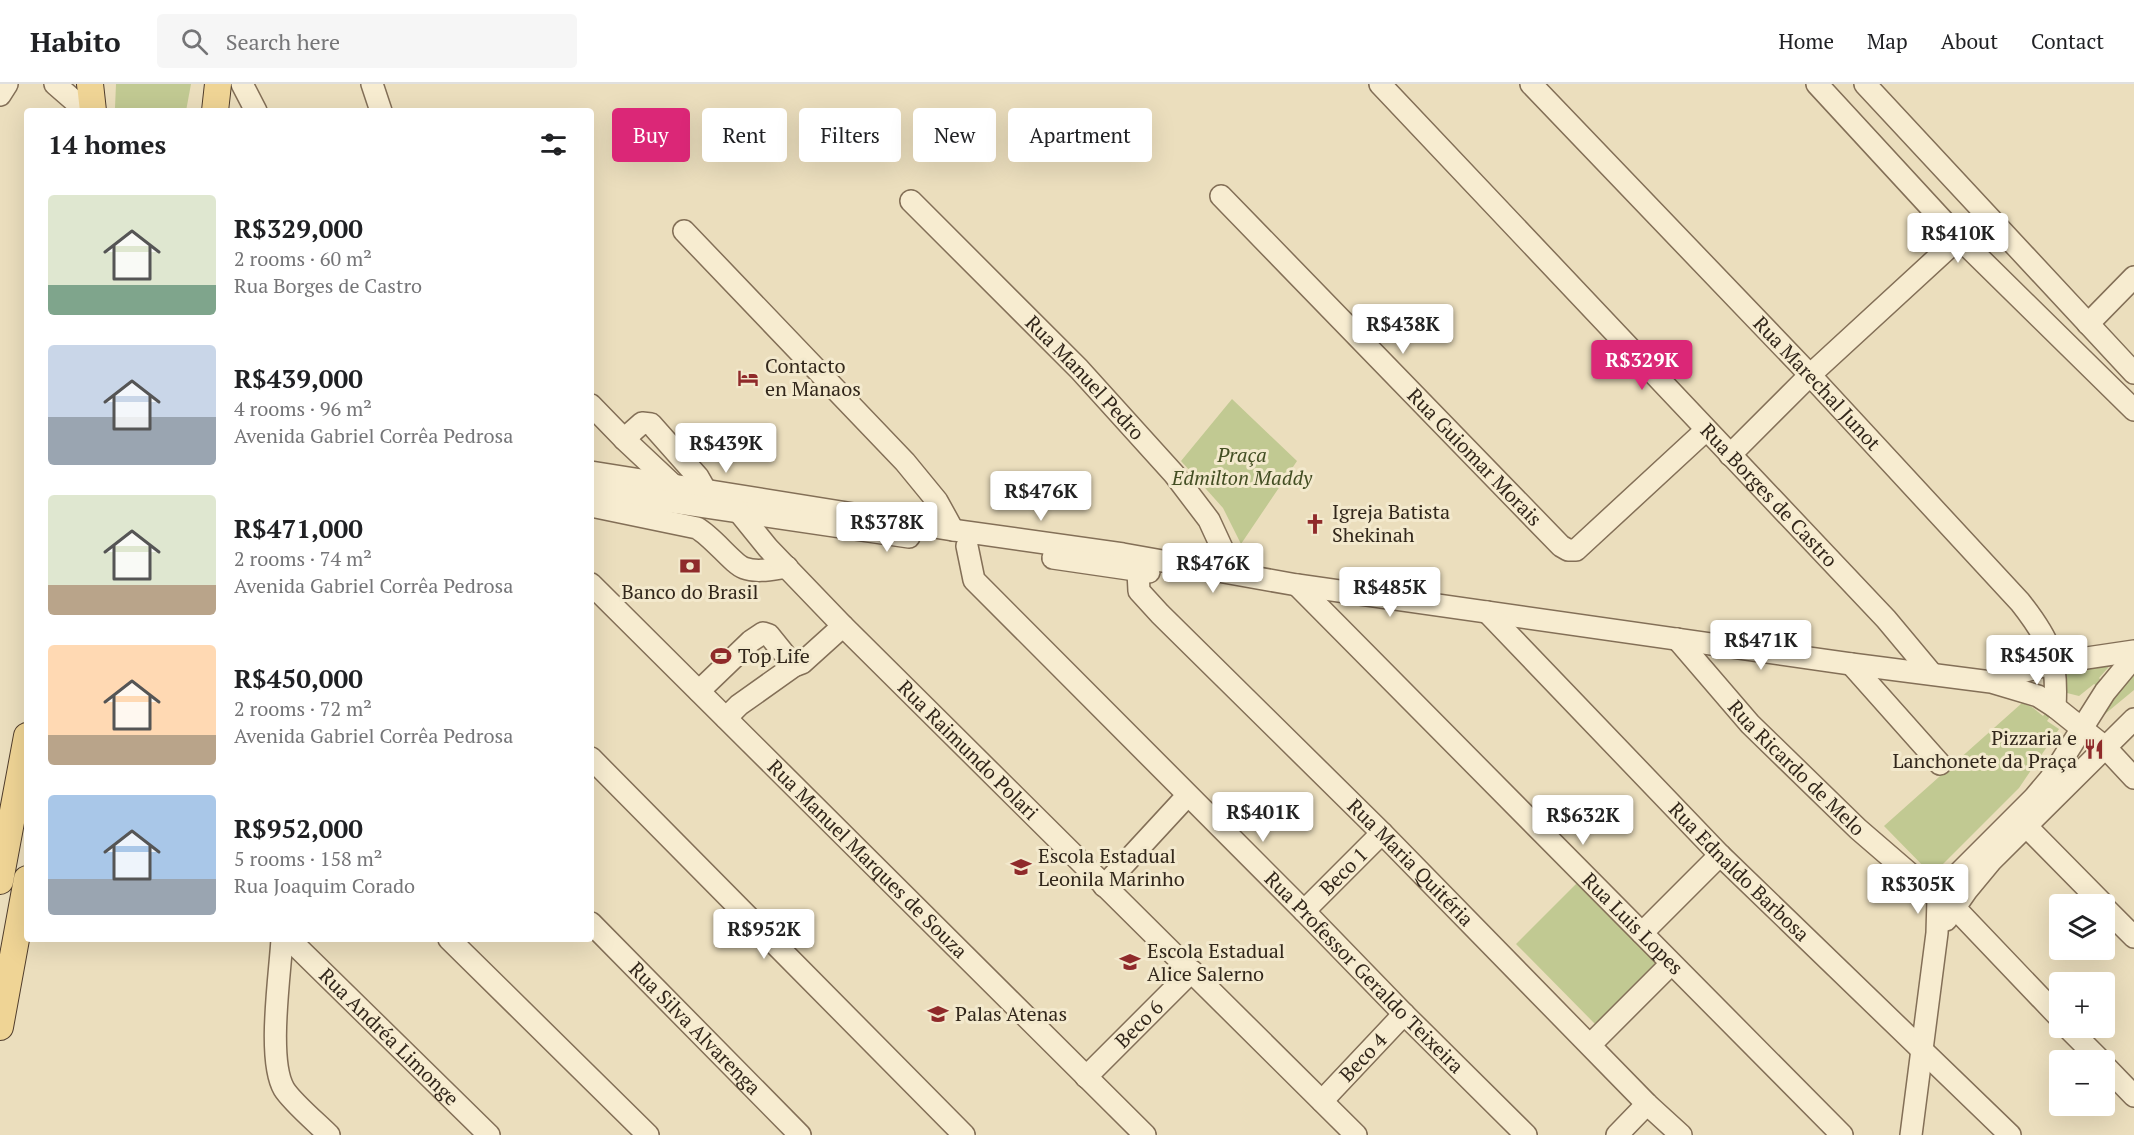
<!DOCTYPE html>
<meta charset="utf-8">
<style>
:root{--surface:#fff;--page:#f6f6f6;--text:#202124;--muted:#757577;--line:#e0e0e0;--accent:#db2777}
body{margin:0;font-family:"PT Serif",serif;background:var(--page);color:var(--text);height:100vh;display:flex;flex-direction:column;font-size:22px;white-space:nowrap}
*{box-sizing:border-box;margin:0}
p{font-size:20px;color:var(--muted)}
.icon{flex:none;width:33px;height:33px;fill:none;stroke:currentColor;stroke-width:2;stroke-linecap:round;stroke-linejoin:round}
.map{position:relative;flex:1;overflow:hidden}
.side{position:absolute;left:24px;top:24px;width:570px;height:834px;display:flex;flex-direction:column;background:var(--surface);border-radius:6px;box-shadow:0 6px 24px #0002}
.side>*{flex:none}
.banner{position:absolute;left:612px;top:24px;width:570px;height:54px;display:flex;gap:12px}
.controls{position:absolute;left:2049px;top:810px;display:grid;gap:12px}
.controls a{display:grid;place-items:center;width:66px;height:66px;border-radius:6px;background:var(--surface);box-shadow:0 6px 24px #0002;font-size:30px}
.price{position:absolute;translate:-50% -51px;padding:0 14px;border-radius:6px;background:#fff;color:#222;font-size:20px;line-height:39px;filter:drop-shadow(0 2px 3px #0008)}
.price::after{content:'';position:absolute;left:50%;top:36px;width:18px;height:14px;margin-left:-9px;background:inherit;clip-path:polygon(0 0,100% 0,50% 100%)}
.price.selected{background:var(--accent);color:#fff}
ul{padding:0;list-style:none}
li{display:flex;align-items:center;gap:18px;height:150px;padding:0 24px}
li span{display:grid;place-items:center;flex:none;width:168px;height:120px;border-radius:6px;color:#555}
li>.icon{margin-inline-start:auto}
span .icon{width:72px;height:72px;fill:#fffc;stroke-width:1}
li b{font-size:26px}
h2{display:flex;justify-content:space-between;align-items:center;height:72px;padding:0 24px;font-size:26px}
.pill{padding:0 21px;border-radius:6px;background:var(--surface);box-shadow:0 6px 24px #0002;font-size:21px;line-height:54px}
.pill.selected{background:var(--accent);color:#fff}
header{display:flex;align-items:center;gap:36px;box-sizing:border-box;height:84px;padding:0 30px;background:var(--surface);border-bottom:2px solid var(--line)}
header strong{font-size:28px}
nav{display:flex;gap:33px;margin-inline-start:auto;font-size:21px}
.search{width:420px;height:54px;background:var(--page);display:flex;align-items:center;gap:15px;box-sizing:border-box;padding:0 21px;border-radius:6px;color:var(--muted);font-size:22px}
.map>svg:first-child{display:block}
</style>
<header>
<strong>Habito</strong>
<div class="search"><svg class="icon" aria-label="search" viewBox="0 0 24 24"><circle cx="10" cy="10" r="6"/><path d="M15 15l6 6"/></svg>Search here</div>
<nav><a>Home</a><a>Map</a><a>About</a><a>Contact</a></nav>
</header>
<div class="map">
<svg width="2134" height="1051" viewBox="0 0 2134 1051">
<rect width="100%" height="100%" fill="#ebdebd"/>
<path fill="#c1c992" d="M116 0H191L186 27H116L115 24Z
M1232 315 1297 377 1241 460 1223 424 1181 377Z
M2122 568 2099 594 2109 604 2134 582V606L2105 630 2099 622 2107 607 2094 600 2079 612 2067 609 2047 637 2059 645 2019 704 1932 791 1884 742 2022 619 2032 623 2043 632 2063 606 2061 586Z
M1583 793 1663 875 1598 943 1516 860Z"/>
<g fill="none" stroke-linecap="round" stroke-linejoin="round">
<g stroke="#836f57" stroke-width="24">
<g id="minor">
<path d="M55 0 86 27"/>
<path d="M242 0 256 27"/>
<path d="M372 0 381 27"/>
<path id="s1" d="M1380 0 1886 535 1932 590"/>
<path id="s2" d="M1531 0 1810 291 2020 518C2050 556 2058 574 2055 623"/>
<path d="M1817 0 1959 154 2134 326"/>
<path d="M1865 0 2134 289"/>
<path d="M0 11 7 0"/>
<path id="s3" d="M1221 112 1561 462 1568 466H1576L1706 346"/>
<path id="s4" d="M911 117 1079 285 1174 390 1209 436 1233 488"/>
<path d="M684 147 905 378 937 417 953 446"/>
<path d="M2088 240 2134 193"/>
<path d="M591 321 624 355 673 401"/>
<path d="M624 355 642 339 651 340 698 393 706 407"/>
<path d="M1730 371 1810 291 1959 154"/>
<path d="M591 388 953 446 1123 470 1297 501 1851 580 1991 598 2038 612 2055 623 2105 663 2134 694"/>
<path d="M591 406 909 453"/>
<path d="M591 422 697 444C713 453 733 480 744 484 757 489 773 485 787 483"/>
<path id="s5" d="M738 427 768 464 843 542 1356 1051"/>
<path id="s6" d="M967 462 974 496 1304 827 1404 930 1526 1051"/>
<path d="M1053 474 1149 488"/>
<path id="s7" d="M1138 487 1139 507 1160 530 1382 749 1647 1020 1681 1051"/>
<path id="s8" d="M591 500 1145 1051"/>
<path id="s9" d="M1297 501 1842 1051"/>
<path id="s10" d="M1487 528 1720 771 2010 1051"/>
<path id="s11" d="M1677 555 1750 640 1858 745 1938 814 1955 824 2060 934"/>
<path d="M1851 580 1940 680"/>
<path d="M1992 597 2053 579 2134 567"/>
<path d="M699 607 751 557 763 549 769 551 794 582"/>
<path d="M726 634 739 621 794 582 802 579 843 542"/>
<path d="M591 674 964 1051"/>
<path d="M2027 743 2103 820"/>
<path d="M1104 802 1187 712"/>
<path d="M2104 823 2134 853"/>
<path id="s12" d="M1304 827 1382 749"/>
<path d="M1946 836 1967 806 1991 777 2134 635"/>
<path id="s13" d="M591 839 800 1051"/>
<path d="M1642 849 1720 771"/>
<path d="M282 855C280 891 267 976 284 1005 292 1018 317 1039 329 1051"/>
<path id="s14" d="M289 855 489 1051"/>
<path d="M449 855 648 1051"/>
<path d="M2068 944 2100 976"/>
<path d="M1591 960 1671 880"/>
<path d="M2104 981 2134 1012"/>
<path id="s15" d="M1086 993 1192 887"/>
<path id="s16" d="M1322 1017 1404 930"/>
<path d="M1617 1051 1647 1020"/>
<path d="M1911 1051 1937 849 1938 814 1957 791 2034 714 2050 695 2105 608 2134 573"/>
</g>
</g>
<g stroke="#503d2c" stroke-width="28">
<path id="major" d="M90 0 93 27
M215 27 218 0
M0 797 27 652
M0 943 27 795"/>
</g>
<use href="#minor" stroke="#f7ecd0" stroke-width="21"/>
<use href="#major" stroke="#efd495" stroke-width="26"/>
</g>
<defs>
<g id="hotel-bare" transform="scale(1.62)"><path d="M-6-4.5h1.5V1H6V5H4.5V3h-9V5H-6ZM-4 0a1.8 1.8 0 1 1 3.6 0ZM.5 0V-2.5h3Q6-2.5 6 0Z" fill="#8f2a2a" stroke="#f3e9cd" stroke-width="2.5" paint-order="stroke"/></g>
<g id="church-bare" transform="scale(1.62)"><path d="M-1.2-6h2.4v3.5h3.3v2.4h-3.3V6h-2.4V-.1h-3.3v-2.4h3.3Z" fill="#8f2a2a" stroke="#f3e9cd" stroke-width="2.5" paint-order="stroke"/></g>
<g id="bank-bare" transform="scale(1.62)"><path d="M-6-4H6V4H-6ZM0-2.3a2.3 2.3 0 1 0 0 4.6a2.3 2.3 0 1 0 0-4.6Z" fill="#8f2a2a" stroke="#f3e9cd" stroke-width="2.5" paint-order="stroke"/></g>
<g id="stadium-bare" transform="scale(1.62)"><path d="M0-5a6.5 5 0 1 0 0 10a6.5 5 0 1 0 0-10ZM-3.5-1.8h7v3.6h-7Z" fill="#8f2a2a" stroke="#f3e9cd" stroke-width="2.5" paint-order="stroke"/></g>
<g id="restaurant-bare" transform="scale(1.62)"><path d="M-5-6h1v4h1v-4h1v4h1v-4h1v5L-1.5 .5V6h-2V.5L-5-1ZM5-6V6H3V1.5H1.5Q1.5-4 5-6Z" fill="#8f2a2a" stroke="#f3e9cd" stroke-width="2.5" paint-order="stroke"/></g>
<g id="school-bare" transform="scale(1.62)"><path d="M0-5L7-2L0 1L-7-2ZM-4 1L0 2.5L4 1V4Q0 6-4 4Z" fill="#8f2a2a" stroke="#f3e9cd" stroke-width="2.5" paint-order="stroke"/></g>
</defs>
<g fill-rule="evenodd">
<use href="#hotel-bare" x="748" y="294"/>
<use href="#church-bare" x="1315" y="440"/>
<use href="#bank-bare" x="690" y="482"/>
<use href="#stadium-bare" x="721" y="572"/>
<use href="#restaurant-bare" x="2094" y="665"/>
<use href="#school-bare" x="1021" y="783"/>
<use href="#school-bare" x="1130" y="878"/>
<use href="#school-bare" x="938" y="930"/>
</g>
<g text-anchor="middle" stroke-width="6" stroke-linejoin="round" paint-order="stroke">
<g font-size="20" fill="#32271b" stroke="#f3e9cd" text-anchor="start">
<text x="765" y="289">Contacto<tspan x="765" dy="23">en Manaos</tspan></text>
<text x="1332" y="435">Igreja Batista<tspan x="1332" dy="23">Shekinah</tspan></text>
<text x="690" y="515" text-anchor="middle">Banco do Brasil</text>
<text x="738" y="579">Top Life</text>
<text x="2077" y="661" text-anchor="end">Pizzaria e<tspan x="2077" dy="23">Lanchonete da Praça</tspan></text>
<text x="1038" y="779">Escola Estadual<tspan x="1038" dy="23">Leonila Marinho</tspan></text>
<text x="1147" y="874">Escola Estadual<tspan x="1147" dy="23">Alice Salerno</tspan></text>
<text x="955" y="937">Palas Atenas</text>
</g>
<g font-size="20" fill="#32271b" stroke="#f3e9cd">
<text dy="7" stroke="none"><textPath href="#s4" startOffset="248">Rua Manuel Pedro</textPath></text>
<text dy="7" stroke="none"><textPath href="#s2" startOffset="414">Rua Marechal Junot</textPath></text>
<text dy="7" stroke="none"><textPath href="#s3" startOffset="364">Rua Guiomar Morais</textPath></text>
<text dy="7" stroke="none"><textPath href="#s1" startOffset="566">Rua Borges de Castro</textPath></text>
<text dy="7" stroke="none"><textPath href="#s5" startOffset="332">Rua Raimundo Polari</textPath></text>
<text dy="7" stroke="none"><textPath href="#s11" startOffset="176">Rua Ricardo de Melo</textPath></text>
<text dy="7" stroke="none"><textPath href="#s8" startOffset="390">Rua Manuel Marques de Souza</textPath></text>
<text dy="7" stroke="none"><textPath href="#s7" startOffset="404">Rua Maria Quitéria</textPath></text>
<text dy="7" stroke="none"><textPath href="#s10" startOffset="362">Rua Ednaldo Barbosa</textPath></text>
<text dy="7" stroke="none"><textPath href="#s12" startOffset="56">Beco 1</textPath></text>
<text dy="7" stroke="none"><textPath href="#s9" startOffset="477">Rua Luis Lopes</textPath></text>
<text dy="7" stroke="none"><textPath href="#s6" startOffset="588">Rua Professor Geraldo Teixeira</textPath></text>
<text dy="7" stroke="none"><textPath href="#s15" startOffset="75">Beco 6</textPath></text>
<text dy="7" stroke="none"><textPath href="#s13" startOffset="148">Rua Silva Alvarenga</textPath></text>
<text dy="7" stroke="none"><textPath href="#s14" startOffset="140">Rua Andréa Limonge</textPath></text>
<text dy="7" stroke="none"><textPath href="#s16" startOffset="60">Beco 4</textPath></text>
</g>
<g font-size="20" font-style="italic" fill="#434e23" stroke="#f3e9cd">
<text x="1242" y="378">Praça<tspan x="1242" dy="23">Edmilton Maddy</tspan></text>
</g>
</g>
</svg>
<div class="controls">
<a><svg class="icon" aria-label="layers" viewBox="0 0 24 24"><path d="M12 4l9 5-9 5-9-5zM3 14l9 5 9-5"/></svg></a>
<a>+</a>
<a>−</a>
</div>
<b class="price" style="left:1958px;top:180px">R$410K</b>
<b class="price" style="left:1403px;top:271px">R$438K</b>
<b class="price selected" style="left:1642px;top:307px">R$329K</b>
<b class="price" style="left:726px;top:390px">R$439K</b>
<b class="price" style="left:1041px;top:438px">R$476K</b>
<b class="price" style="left:887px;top:469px">R$378K</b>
<b class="price" style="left:1213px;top:510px">R$476K</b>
<b class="price" style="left:1390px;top:534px">R$485K</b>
<b class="price" style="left:1761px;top:587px">R$471K</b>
<b class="price" style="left:2037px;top:602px">R$450K</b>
<b class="price" style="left:1263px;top:759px">R$401K</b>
<b class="price" style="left:1583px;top:762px">R$632K</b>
<b class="price" style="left:1918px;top:831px">R$305K</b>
<b class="price" style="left:764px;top:876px">R$952K</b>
<div class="banner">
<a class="pill selected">Buy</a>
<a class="pill">Rent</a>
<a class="pill">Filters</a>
<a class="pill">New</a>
<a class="pill">Apartment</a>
</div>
<section class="side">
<h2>14 homes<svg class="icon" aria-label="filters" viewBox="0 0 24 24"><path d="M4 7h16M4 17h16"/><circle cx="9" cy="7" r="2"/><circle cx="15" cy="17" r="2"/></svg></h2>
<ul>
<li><span style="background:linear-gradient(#dfe7d0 75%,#7fa58c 0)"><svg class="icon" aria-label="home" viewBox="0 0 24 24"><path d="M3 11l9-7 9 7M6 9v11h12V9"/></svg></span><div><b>R$329,000</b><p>2 rooms · 60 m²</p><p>Rua Borges de Castro</p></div></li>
<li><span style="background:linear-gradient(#c9d6e8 60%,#9aa5b1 0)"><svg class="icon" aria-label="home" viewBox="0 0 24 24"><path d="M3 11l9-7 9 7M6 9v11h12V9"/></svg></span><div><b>R$439,000</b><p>4 rooms · 96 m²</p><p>Avenida Gabriel Corrêa Pedrosa</p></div></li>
<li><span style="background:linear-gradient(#dfe7d0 75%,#b9a48a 0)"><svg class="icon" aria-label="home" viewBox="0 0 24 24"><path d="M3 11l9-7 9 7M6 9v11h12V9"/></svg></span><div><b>R$471,000</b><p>2 rooms · 74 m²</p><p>Avenida Gabriel Corrêa Pedrosa</p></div></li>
<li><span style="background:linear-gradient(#ffd9b3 75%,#b9a48a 0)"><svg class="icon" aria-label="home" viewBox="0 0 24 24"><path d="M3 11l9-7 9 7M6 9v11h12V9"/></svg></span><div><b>R$450,000</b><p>2 rooms · 72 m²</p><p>Avenida Gabriel Corrêa Pedrosa</p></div></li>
<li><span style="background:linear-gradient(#a9c7e8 70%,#9aa5b1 0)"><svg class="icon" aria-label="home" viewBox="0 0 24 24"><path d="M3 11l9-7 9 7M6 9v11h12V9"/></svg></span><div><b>R$952,000</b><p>5 rooms · 158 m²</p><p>Rua Joaquim Corado</p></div></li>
</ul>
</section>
</div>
